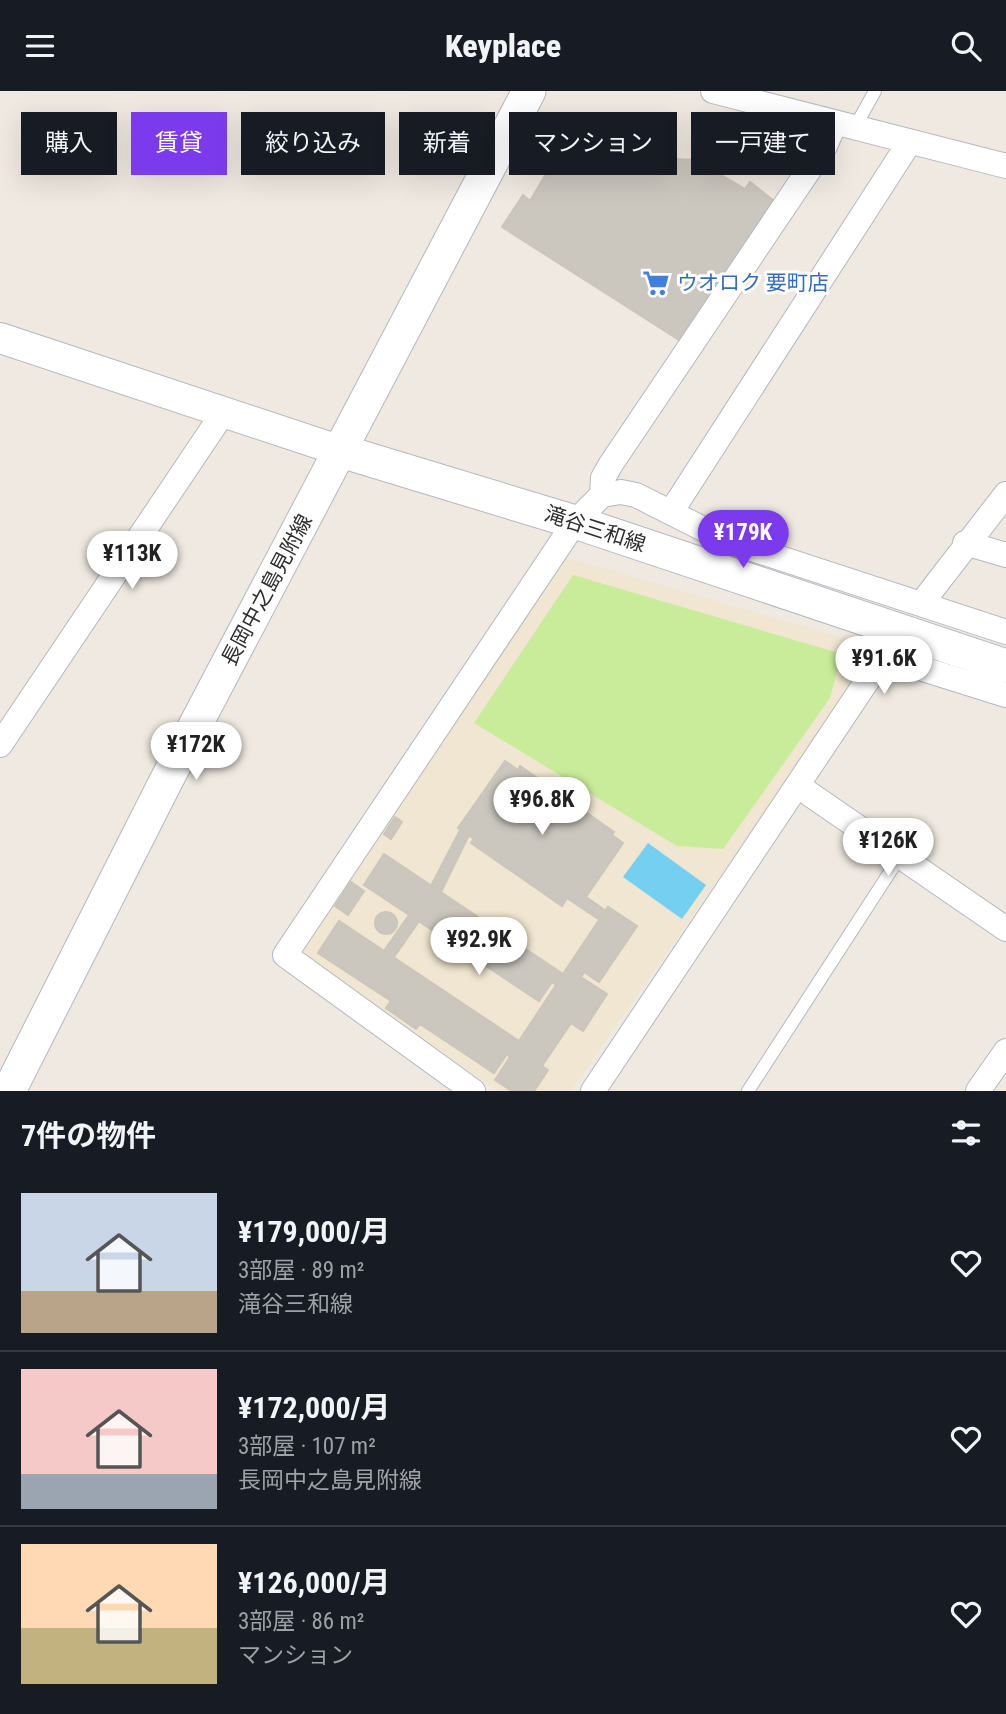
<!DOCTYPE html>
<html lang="ja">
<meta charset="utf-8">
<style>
:root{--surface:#171b24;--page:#242831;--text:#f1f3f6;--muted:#9ea1a6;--line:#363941;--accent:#7c3aed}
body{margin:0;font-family:"Roboto Condensed","Noto Sans JP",sans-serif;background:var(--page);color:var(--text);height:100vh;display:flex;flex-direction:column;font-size:26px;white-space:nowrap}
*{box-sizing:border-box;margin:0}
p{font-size:23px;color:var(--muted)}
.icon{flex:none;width:38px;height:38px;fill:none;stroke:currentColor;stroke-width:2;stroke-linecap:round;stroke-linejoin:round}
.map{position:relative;height:1000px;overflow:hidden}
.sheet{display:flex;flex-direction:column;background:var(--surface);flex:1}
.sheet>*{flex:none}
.hud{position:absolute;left:21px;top:21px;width:964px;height:63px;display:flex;gap:14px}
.price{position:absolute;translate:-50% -60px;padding:0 16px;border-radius:24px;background:#fff;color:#222;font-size:23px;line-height:46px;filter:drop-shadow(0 2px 4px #0008)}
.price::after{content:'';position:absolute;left:50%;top:42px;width:21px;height:16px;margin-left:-10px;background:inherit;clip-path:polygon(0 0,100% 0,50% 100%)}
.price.selected{background:var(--accent);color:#fff}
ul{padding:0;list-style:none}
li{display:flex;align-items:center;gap:21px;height:175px;padding:0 21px}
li+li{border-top:2px solid var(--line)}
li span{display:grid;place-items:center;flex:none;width:196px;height:140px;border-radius:0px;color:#555}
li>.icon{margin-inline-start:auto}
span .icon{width:84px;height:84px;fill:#fffc;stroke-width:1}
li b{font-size:30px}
h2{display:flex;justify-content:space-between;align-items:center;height:84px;padding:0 21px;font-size:30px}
.chip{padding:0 24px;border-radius:0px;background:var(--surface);box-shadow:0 7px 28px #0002;font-size:24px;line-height:63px}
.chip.selected{background:var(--accent);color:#fff}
header{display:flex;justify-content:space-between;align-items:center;height:91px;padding:0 21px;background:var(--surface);font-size:32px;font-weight:800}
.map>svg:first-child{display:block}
</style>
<header><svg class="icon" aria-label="menu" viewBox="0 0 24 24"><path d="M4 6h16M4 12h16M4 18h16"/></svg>Keyplace<svg class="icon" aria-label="search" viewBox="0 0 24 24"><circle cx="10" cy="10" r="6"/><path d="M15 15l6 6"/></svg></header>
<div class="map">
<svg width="1006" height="1000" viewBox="0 0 1006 1000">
<rect width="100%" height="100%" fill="#efe9e1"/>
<path fill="#f0e6d1" d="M562 465 867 554 842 609 571 1000H498L299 861Z"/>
<path fill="#c9ec9a" d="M573 484 842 563 830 607 723 758 677 755 474 632Z"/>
<path fill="#75cff0" d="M648 752 706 794 682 828 623 786Z"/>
<path fill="#cbc7bf" stroke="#cbc5ba" stroke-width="2" d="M559 61 574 71 580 64 696 69 745 98 750 91 779 114 679 249 502 136 523 104 530 110Z
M505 670 518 679 520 675 614 741 612 744 623 752 586 806 606 820 600 829 567 807 562 815 471 752 474 748 458 737Z
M395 726 402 731 391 748 384 743Z
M460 739 469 744 441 801 431 795Z
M384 763 563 883 608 816 637 835 599 891 584 881 581 886 607 903 583 940 571 932 542 975 548 979 534 1000H512L495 989 510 966 507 963 494 982 420 933 416 938 386 917 391 910 318 862 339 830 519 950 556 894 552 891 539 910 364 794Z
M351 791 364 800 348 824 335 815Z
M375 832a11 11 0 1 1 22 0a11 11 0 1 1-22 0Z
M409 824 419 830 394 866 384 860Z"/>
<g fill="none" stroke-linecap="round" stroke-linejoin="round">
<g stroke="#b4b7c1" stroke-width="14">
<path id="service" d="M855 36 875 0
M748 1000 899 767"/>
</g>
<g stroke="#b4b7c1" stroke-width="26">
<path id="minor" d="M713 0 1006 75
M602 404 603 387 611 373 825 55 835 32
M671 421 909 52
M965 452 1006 464
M921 513 1006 403
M0 654 225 319
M798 695 1006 838
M473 1000 285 864 575 431 602 404 621 401 636 404 725 449 1006 541
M593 1000 873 581 884 575 904 572 1006 604
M978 1000 1006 960"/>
</g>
<g stroke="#b4b7c1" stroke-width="32">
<path id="tertiary" d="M0 247 341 360"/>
</g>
<g stroke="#b4b7c1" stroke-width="35">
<path id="secondary" d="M341 360 575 431 1006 575
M9 1000 166 690 529 0"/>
</g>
<use href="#service" stroke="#fff" stroke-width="12"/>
<use href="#minor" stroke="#fff" stroke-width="24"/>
<use href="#tertiary" stroke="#fff" stroke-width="30"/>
<use href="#secondary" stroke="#fff" stroke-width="33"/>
</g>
<defs>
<g id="supermarket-bare" transform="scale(2.1)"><path d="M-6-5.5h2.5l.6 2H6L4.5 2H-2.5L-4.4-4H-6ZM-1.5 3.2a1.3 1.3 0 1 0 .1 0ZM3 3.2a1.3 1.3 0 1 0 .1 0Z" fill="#3f7fe0" stroke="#fff" stroke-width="2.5" paint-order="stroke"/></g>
</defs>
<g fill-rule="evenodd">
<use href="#supermarket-bare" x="656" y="192"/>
</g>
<g text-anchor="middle" stroke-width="6" stroke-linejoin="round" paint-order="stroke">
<g font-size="21" fill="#366cbe" stroke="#fff" text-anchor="start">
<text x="677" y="199">ウオロク 要町店</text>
</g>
<g font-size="21" fill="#2e2e2e" stroke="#fff">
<text transform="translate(595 438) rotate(18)" y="7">滝谷三和線</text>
<text transform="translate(267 499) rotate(-62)" y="7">長岡中之島見附線</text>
</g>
</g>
</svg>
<b class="price selected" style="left:743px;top:479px">¥179K</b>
<b class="price" style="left:132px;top:500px">¥113K</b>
<b class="price" style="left:884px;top:605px">¥91.6K</b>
<b class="price" style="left:196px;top:691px">¥172K</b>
<b class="price" style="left:542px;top:746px">¥96.8K</b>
<b class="price" style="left:888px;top:787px">¥126K</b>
<b class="price" style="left:479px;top:886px">¥92.9K</b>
<div class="hud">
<a class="chip">購入</a>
<a class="chip selected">賃貸</a>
<a class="chip">絞り込み</a>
<a class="chip">新着</a>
<a class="chip">マンション</a>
<a class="chip">一戸建て</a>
</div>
</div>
<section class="sheet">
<h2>7件の物件<svg class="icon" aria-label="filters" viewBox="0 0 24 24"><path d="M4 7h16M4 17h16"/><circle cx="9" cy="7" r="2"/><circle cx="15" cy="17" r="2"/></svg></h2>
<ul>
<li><span style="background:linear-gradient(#c9d6e8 70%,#b9a48a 0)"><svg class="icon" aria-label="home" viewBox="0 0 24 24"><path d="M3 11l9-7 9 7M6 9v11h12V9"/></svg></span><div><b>¥179,000/月</b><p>3部屋 · 89 m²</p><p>滝谷三和線</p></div><svg class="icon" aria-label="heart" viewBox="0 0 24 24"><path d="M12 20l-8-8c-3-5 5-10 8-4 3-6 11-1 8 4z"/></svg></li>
<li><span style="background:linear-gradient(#f6c9c9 75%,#9aa5b1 0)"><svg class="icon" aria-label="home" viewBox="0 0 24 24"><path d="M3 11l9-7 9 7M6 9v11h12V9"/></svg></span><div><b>¥172,000/月</b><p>3部屋 · 107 m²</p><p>長岡中之島見附線</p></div><svg class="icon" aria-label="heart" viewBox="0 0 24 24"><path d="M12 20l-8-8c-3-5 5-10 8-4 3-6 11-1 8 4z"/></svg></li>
<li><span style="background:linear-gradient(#ffd9b3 60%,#c2b280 0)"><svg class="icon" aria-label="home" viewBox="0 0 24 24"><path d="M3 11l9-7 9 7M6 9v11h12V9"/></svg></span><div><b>¥126,000/月</b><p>3部屋 · 86 m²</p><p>マンション</p></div><svg class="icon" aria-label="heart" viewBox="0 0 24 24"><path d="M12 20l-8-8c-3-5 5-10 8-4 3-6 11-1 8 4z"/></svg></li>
</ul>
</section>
